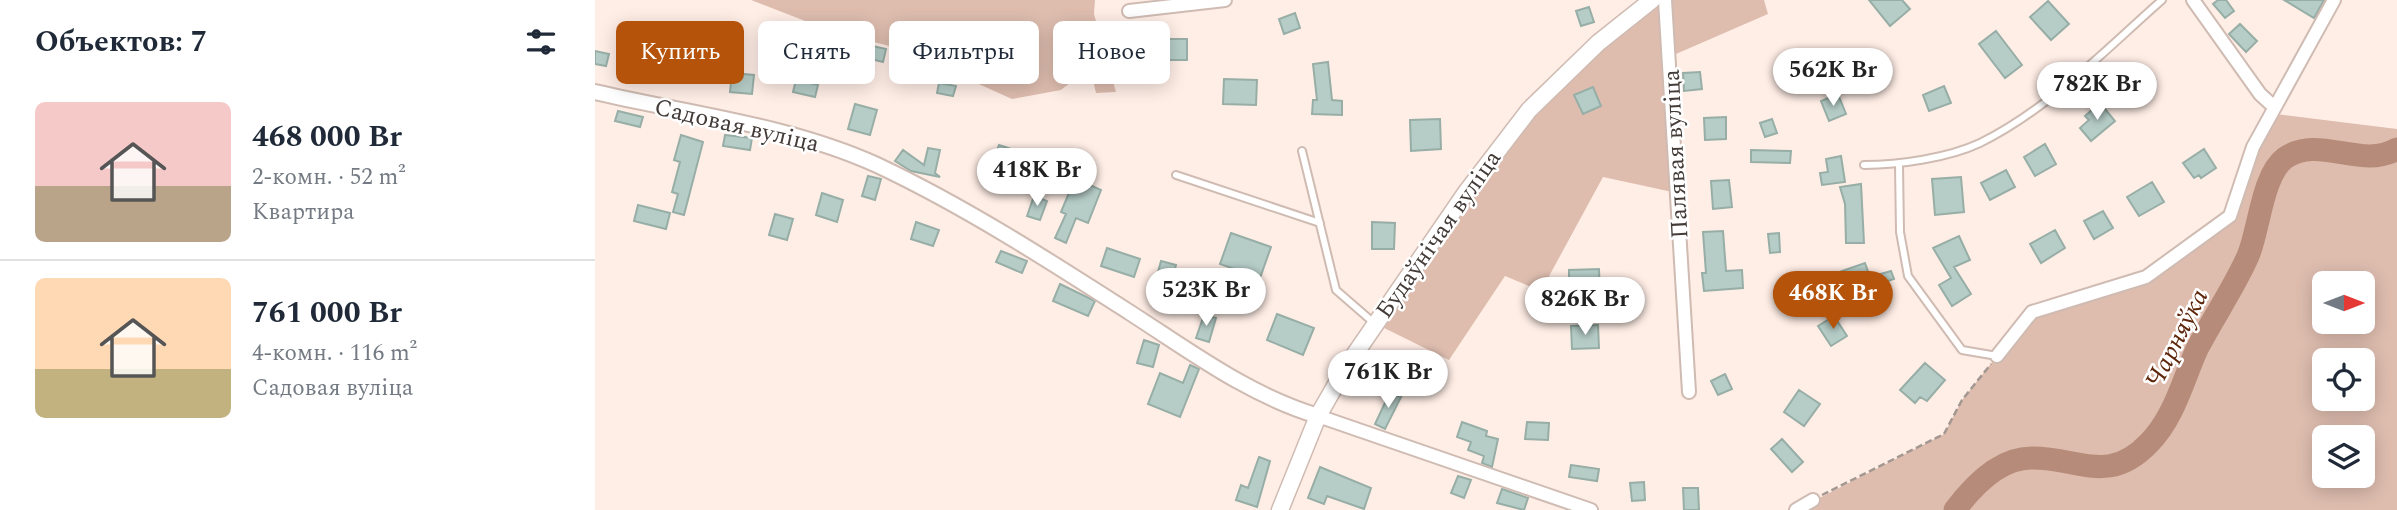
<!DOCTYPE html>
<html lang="ru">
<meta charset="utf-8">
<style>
:root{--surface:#fff;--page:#f2f2f3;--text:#1f2937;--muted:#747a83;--line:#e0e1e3;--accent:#b45309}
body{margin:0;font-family:Spectral,serif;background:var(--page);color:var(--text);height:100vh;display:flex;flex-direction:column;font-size:26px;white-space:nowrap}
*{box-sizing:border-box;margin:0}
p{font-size:23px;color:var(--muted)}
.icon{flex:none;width:38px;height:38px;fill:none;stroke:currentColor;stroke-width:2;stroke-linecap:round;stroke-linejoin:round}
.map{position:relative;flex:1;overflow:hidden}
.panel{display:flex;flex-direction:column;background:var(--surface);width:595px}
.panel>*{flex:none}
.hud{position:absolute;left:21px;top:21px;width:665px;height:63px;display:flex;gap:14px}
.needle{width:46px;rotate:90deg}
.controls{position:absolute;left:1717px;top:271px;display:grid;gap:14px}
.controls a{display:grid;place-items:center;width:63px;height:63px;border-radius:10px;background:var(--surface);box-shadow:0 4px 18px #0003;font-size:35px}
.price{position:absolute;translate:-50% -60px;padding:0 16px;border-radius:24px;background:#fff;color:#222;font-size:23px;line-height:46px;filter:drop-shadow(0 2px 4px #0008)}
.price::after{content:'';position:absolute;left:50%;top:42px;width:21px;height:16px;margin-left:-10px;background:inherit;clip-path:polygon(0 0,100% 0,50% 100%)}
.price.selected{background:var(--accent);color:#fff}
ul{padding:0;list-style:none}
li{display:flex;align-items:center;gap:21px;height:175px;padding:0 35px}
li+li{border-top:2px solid var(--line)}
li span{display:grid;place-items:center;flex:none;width:196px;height:140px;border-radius:10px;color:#555}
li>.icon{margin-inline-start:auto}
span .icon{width:84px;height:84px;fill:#fffc;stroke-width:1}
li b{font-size:30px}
h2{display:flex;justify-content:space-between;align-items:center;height:84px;padding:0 35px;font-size:30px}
.tag{padding:0 24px;border-radius:10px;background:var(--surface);box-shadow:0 4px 18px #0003;font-size:24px;line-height:63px}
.tag.selected{background:var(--accent);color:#fff}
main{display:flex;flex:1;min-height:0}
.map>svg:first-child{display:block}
</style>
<main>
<section class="panel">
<h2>Объектов: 7<svg class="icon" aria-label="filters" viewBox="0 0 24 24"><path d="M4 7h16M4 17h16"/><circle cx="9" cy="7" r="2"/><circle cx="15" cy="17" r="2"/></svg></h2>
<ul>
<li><span style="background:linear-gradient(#f6c9c9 60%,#b9a48a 0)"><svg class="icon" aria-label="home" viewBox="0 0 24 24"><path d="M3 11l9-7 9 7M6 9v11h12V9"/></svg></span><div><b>468 000 Br</b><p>2-комн. · 52 m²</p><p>Квартира</p></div></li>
<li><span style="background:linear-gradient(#ffd9b3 65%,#c2b280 0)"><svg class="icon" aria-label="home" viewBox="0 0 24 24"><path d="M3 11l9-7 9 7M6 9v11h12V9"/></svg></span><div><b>761 000 Br</b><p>4-комн. · 116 m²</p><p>Садовая вуліца</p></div></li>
</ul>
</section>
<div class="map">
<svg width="1802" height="510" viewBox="0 0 1802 510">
<rect width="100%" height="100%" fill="#ffeee6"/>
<path fill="#debdaf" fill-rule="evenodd" d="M156 0H500L499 14 521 92 501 93 495 67 466 90 417 99 306 49 236 31Z
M1057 0H1169L1173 14 1074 57 1082 193 1008 177 946 291 910 276 854 360 779 323 903 148Z
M1672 113 1802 129V510H1201L1349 434 1367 400 1437 312 1551 277 1635 216ZM1729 284H1768V322H1729ZM1729 360H1768V399H1729ZM1729 438H1768V476H1729Z"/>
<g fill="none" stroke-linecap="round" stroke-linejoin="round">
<path stroke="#b68b79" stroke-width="23" d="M1360 510C1378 486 1404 458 1436 458 1483 457 1513 486 1554 443 1579 418 1588 380 1602 349 1618 318 1639 288 1653 256 1664 231 1667 175 1690 158 1724 134 1766 170 1802 149"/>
</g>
<path fill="#b6cdc7" stroke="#97aea7" stroke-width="2" d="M1274 0H1307L1315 9 1295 26Z
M1623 0H1631L1639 11 1630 18 1618 4Z
M1689 0H1729L1719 18Z
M1453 1 1474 24 1456 40 1435 17Z
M994 7 999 22 986 26 981 11Z
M700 13 705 28 689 34 684 19Z
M1645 24 1662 41 1651 52 1634 34Z
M1401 31 1427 65 1410 78 1384 44Z
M566 39H592V60H566Z
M252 41 272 49 273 45 291 49 288 62 248 52Z
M0 51 14 54 11 66 0 64Z
M85 52 98 55 92 78 79 75Z
M733 62 737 100 747 101V115L717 114 718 100H722L718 64Z
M1105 72 1107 89 1089 91 1088 73Z
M137 73 159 75 157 94 135 92Z
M1523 75 1533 89 1515 104 1507 94 1511 90 1508 87Z
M629 79 662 80 661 105 628 104Z
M201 80 223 85 220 97 198 92Z
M344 83 361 86 358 96 342 93Z
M1349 86 1356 103 1334 111 1328 95Z
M998 87 1006 106 988 114 979 95Z
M1243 94 1251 114 1234 121 1226 101Z
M1505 103 1520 121 1496 141 1485 128 1494 120 1490 116Z
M260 104 282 110 275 135 253 129Z
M23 111 48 117 45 127 20 121Z
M1131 117V139L1110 140 1109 118Z
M845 119 846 149 816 151 815 120Z
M1177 119 1182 133 1170 137 1165 123Z
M86 135 108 142 89 215 78 212 83 194 77 192 85 162 79 160Z
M130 135 157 138 155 150 128 146Z
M1450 144 1461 164 1440 176 1429 157Z
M404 145 428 153 423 169 398 161Z
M333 148 345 150 340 173 345 177 316 171 300 161 308 150 329 165Z
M1609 149 1621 168 1606 178 1604 175 1599 178 1588 163Z
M1156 150 1196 151 1195 163 1156 162Z
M1246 156 1250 182 1227 185 1225 173 1233 172 1231 159Z
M1411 170 1420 187 1395 200 1386 183Z
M273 176 286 179 280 200 267 196Z
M1366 177 1369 212 1340 215 1337 179Z
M1134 180 1137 207 1118 209 1116 181Z
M488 182 506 190 493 223 481 218 471 243 460 238 471 214 466 212 476 188 484 191Z
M1557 182 1569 202 1544 216 1532 197Z
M1266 184 1269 243H1251L1250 204 1245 187Z
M227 193 248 200 242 222 221 215Z
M439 196 452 201 445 220 432 216Z
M43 205 75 213 71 229 39 221Z
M1508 211 1518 228 1499 239 1489 221Z
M180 214 198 219 192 240 174 235Z
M321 222 344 230 338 246 316 239Z
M777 222 800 223 799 249H777Z
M1460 230 1470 248 1446 263 1435 244Z
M1128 231 1131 271 1147 270 1148 288 1109 291 1107 273H1111L1108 232Z
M636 233 676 247 665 278 625 264Z
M1184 233 1185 252 1175 253 1173 234Z
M1364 236 1375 260 1359 267 1376 294 1357 306 1344 285 1356 278 1338 248Z
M512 248 545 259 539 277 506 266Z
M406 251 432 261 427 273 401 262Z
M566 261 581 265 578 276 563 272Z
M1270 263 1275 277 1296 271 1299 279 1252 295 1244 272Z
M1004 269 1005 294 974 295V270Z
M465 284 500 301 493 316 458 301Z
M573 287 590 292 584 311 567 306Z
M682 314 719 328 708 355 672 340Z
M609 315 621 318 614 342 601 338Z
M1239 316 1252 336 1236 346 1223 326Z
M1003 325 1004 348 977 349 976 326Z
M549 340 564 345 558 367 542 363Z
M1330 363 1350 380 1332 401 1325 397 1320 403 1305 390Z
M595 365 604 369 585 417 553 404 565 373 588 383Z
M1130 374 1137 389 1123 395 1116 381Z
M1204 390 1225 404 1209 426 1189 412Z
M795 392 806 397 790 429 780 424Z
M867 422 892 431 891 436 903 439 897 467 887 463 889 456 873 450 876 442 862 437Z
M932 422 954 423 953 440 930 439Z
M1187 439 1208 462 1197 472 1176 449Z
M664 457 675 461 662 507 641 500 646 485 653 488Z
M976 465 1004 469 1002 481 974 477Z
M725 467 776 488 769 509 732 496 729 504 713 498Z
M863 476 876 480 869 498 856 493Z
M1049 482 1050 500 1037 501 1035 483Z
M1088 488H1103L1104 510H1089Z
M907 489 933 498 929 510 902 503Z"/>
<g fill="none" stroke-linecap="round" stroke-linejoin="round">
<g stroke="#cfbbb2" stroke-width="10">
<path id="service" d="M707 151 741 290 779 323
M1269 165C1304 165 1353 158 1385 143 1454 109 1510 50 1567 0
M1304 165 1305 232 1313 276 1367 350 1402 356
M581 175 725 223"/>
</g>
<g stroke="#cfbbb2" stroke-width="16">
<path id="minor" d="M1070 0 1094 392
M1598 0 1665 94 1678 106
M534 11 630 0
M1402 356 1437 312 1551 277 1635 216 1658 147 1739 0
M723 416 996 510
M1201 510 1218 500"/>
</g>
<g stroke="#cfbbb2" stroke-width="18">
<path id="tertiary" d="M0 92C94 114 194 125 282 165 369 206 453 260 534 312 595 351 653 395 723 416"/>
</g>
<g stroke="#cfbbb2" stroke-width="19">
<path id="secondary" d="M685 510 723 416 751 367 872 191 934 110 1003 43 1057 0"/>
</g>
<path stroke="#a39791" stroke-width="2.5" stroke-dasharray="7 3.5" stroke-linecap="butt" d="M1227 495 1349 434 1367 400 1396 364"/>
<use href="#service" stroke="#fff" stroke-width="6"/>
<use href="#minor" stroke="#fff" stroke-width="12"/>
<use href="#tertiary" stroke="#fff" stroke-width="14"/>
<use href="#secondary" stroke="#fff" stroke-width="16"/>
</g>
<g text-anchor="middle" stroke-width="5" stroke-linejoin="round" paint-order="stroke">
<g font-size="24" fill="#433b37" stroke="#fff">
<text transform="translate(142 125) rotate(13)" y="8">Садовая вуліца</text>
<text transform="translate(1080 154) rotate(-93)" y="8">Палявая вуліца</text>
<text transform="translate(843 234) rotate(-55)" y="8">Будаўнічая вуліца</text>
</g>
<g font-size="26" font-style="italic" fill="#5d260a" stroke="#fff">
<text transform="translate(1581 338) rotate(-63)" y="9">Чарняўка</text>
</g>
</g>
</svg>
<div class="controls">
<a><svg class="needle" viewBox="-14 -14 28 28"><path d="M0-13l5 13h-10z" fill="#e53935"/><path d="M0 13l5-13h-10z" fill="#747a83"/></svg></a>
<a><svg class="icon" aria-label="locate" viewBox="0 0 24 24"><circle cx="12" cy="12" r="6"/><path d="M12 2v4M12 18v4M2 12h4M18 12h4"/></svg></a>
<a><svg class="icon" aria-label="layers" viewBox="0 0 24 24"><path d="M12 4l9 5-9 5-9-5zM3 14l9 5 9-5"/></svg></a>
</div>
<b class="price" style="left:1238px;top:108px">562K Br</b>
<b class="price" style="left:1502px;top:122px">782K Br</b>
<b class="price" style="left:442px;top:208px">418K Br</b>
<b class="price" style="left:611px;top:328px">523K Br</b>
<b class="price selected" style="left:1238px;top:331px">468K Br</b>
<b class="price" style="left:990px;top:337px">826K Br</b>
<b class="price" style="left:793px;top:410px">761K Br</b>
<div class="hud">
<a class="tag selected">Купить</a>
<a class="tag">Снять</a>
<a class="tag">Фильтры</a>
<a class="tag">Новое</a>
</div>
</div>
</main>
